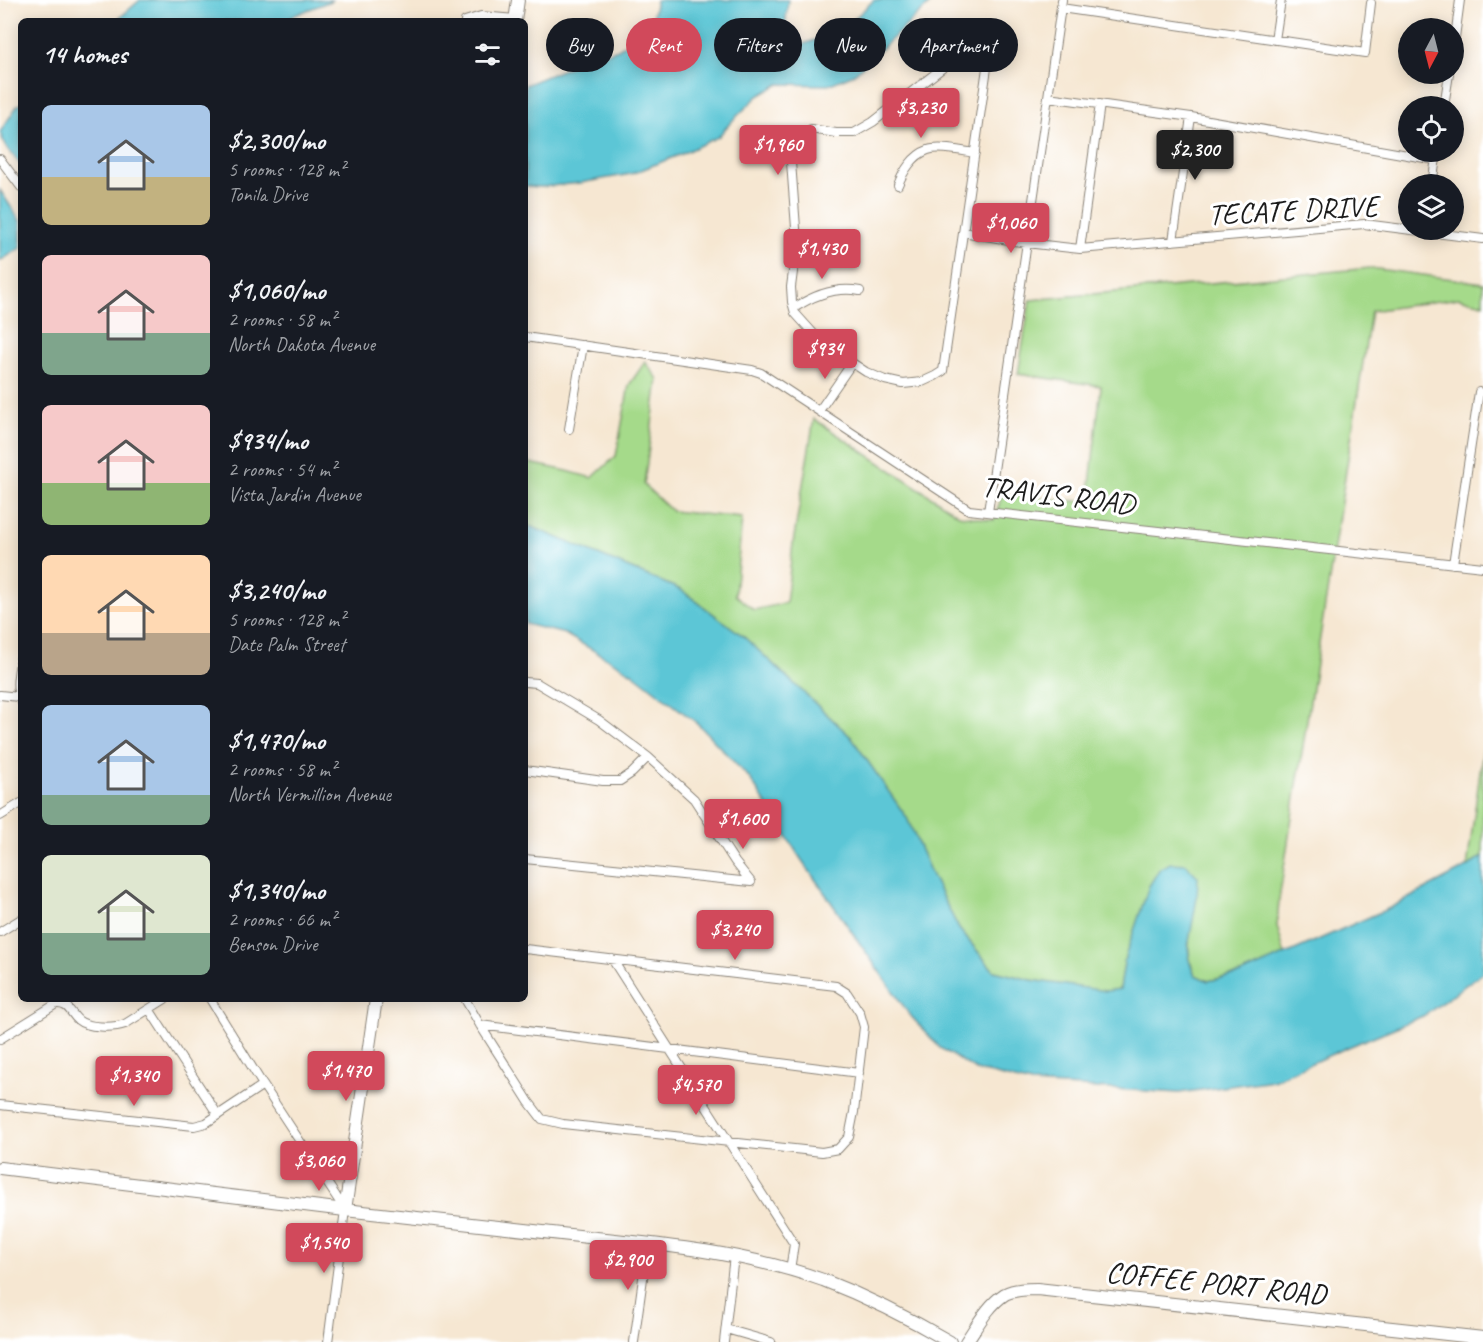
<!DOCTYPE html>
<meta charset="utf-8">
<style>
:root{--surface:#171b24;--page:#20242c;--text:#f1f3f6;--muted:#9ea1a6;--accent:#d1495b}
body{margin:0;font-family:Caveat,sans-serif;background:var(--page);color:var(--text);height:100vh;display:flex;flex-direction:column;font-size:22px;white-space:nowrap}
*{box-sizing:border-box;margin:0}
p{font-size:20px;color:var(--muted)}
.icon{flex:none;width:33px;height:33px;fill:none;stroke:currentColor;stroke-width:2;stroke-linecap:round;stroke-linejoin:round}
.map{position:relative;flex:1;overflow:hidden}
.sheet{position:absolute;left:18px;top:18px;width:510px;height:984px;display:flex;flex-direction:column;background:var(--surface);border-radius:9px;box-shadow:0 3px 15px #0003}
.sheet>*{flex:none}
.guide{position:absolute;left:546px;top:18px;width:570px;height:54px;display:flex;gap:12px}
.needle{width:39px;rotate:187deg}
.fabs{position:absolute;left:1398px;top:18px;display:grid;gap:12px}
.fabs a{display:grid;place-items:center;width:66px;height:66px;border-radius:50%;background:var(--surface);box-shadow:0 3px 15px #0003;font-size:30px}
.price{position:absolute;translate:-50% -51px;padding:0 14px;border-radius:6px;background:var(--accent);color:#fff;font-size:20px;line-height:39px;filter:drop-shadow(0 2px 3px #0008)}
.price::after{content:'';position:absolute;left:50%;top:36px;width:18px;height:14px;margin-left:-9px;background:inherit;clip-path:polygon(0 0,100% 0,50% 100%)}
.price.current{background:#222;color:#fff}
ul{padding:0;list-style:none}
li{display:flex;align-items:center;gap:18px;height:150px;padding:0 24px}
li span{display:grid;place-items:center;flex:none;width:168px;height:120px;border-radius:9px;color:#555}
li>.icon{margin-inline-start:auto}
span .icon{width:72px;height:72px;fill:#fffc;stroke-width:1}
li b{font-size:26px}
h2{display:flex;justify-content:space-between;align-items:center;height:72px;padding:0 24px;font-size:26px}
.chip{padding:0 21px;border-radius:27px;background:var(--surface);box-shadow:0 3px 15px #0003;font-size:21px;line-height:54px}
.chip.current{background:var(--accent);color:#fff}
.map>svg:first-child{display:block}
</style>
<div class="map">
<svg width="1483" height="1342" viewBox="0 0 1483 1342">
<rect width="100%" height="100%" fill="#fff"/>
<filter id="ink" filterUnits="userSpaceOnUse"><feTurbulence type="fractalNoise" baseFrequency=".0167" numOctaves="2"/><feDisplacementMap in="SourceGraphic" scale="12" xChannelSelector="R" yChannelSelector="G"/><feConvolveMatrix kernelMatrix="1 2 1 2 8 2 1 2 1" color-interpolation-filters="sRGB"/></filter>
<filter id="wash" filterUnits="userSpaceOnUse"><feTurbulence type="fractalNoise" baseFrequency=".008" numOctaves="4" result="noise"/><feDisplacementMap in="SourceGraphic" scale="24" xChannelSelector="R" yChannelSelector="G"/><feGaussianBlur stdDeviation="1.35" result="paint"/><feColorMatrix in="noise" values="0 0 0 0 0 0 0 0 0 0 0 0 0 0 0 0 0 1.4 0 .05"/><feComposite in="paint" operator="in"/></filter>
<g filter="url(#wash)">
<rect width="100%" height="100%" fill="#f6e7d2"/>
<path fill="#a5da8a" stroke="#607b53" stroke-width="1.5" d="M1370 268 1483 283V304L1459 298 1371 311 1279 900 1277 926 1285 955 1241 974 1208 981 1195 975C1188 958 1188 948 1190 930L1125 957 1120 989 1106 992 1031 980 994 971 959 929 933 878 907 818 851 737 743 636 681 590 532 527 525 526V462L567 471 592 478 616 456 629 385 645 362 658 379 644 485 672 511 742 518 735 595 754 610 786 603 793 543 814 419 959 515 994 520 1002 495 1088 502 1101 386 1018 374 1030 300Z
M1483 750V857L1467 867Z"/>
<path fill="#5cc6d6" stroke="#3c7179" stroke-width="1.5" d="M140 0H333L295 15 286 21H116Z
M656 0H788L784 37 789 49 827 36 851 22 874 0H934L854 74 828 85 779 84 758 96 732 121 718 137 679 155 631 174 580 183 541 187 525 186V85L581 62 618 49 650 29Z
M21 103V165L5 146 0 132 17 106Z
M0 190 21 222V248L0 261Z
M525 526 532 527 681 590 743 636 851 737 907 818 933 878 959 929 994 971 1031 980 1106 991 1120 989 1125 957 1149 886 1160 868 1171 863 1186 864 1198 877 1197 898 1188 947 1190 963 1195 975 1208 981 1241 974 1392 907 1467 867 1483 857V972L1425 1015 1346 1048 1273 1080 1179 1093 1031 1084 976 1070 940 1048 909 1014 801 859 751 780 698 724 631 672 565 634 525 624Z"/>
</g>
<g filter="url(#ink)">
<g fill="none" stroke-linecap="round" stroke-linejoin="round">
<g stroke="#898277" stroke-width="10">
<path id="street" d="M1061 8 1365 53 1371 3
M465 21 481 16 515 19
M1275 40 1281 0
M972 45 985 46 989 54 943 371 935 376 922 382 903 384 885 380 866 372 822 343 795 313 792 302 791 287 797 241 790 149 798 137 811 129 836 133H854L873 122Z
M1454 45 1460 0
M1048 97 1191 117 1436 160
M1444 106 1449 74
M0 159 21 187
M1432 184 1437 152
M898 185C903 172 913 155 928 150 939 146 963 151 975 153
M963 232 1026 243 1080 249 1364 224 1483 239
M1173 241 1191 117
M1080 249 1100 104
M794 308C814 295 836 286 860 291
M525 337 752 370 761 373 969 510 1483 567
M819 411 852 363
M569 429 583 345
M988 512 1062 0
M1453 564 1479 392
M21 656C19 671 14 687 21 701
M525 682 537 683 599 720 648 757 694 799 735 862 751 882 525 859
M0 695 19 697
M525 770 603 781H620L632 773 648 757
M0 816 21 803
M0 932 21 919
M612 959 794 1244 790 1270
M210 999 263 1085 345 1210 328 1342
M465 999 480 1025 529 1102 542 1119 563 1124 822 1152 838 1149 849 1137 854 1112 864 1027 860 1013 847 993 836 986 525 949
M149 1009 218 1115
M480 1025 859 1073
M0 1039 56 1004C69 1003 70 1013 78 1020 87 1028 114 1028 125 1024L165 999
M0 1105 194 1126 206 1123 263 1085
M726 1329 771 1342
M634 1342 648 1243
M724 1342 734 1256"/>
</g>
<g stroke="#898277" stroke-width="14">
<path id="secondary" d="M515 21 518 0
M0 1168C115 1181 230 1197 345 1210 426 1219 507 1228 588 1237 667 1245 747 1253 823 1280 867 1297 909 1318 950 1342
M345 1210 376 999
M966 1342C977 1326 988 1305 1005 1294 1015 1289 1027 1289 1037 1289L1483 1338"/>
</g>
<use href="#street" stroke="#fff" stroke-width="8"/>
<use href="#secondary" stroke="#fff" stroke-width="12"/>
</g>
</g>
<g text-anchor="middle" stroke-width="6" stroke-linejoin="round" paint-order="stroke">
<g font-size="30" fill="#1c1c1c" stroke="#fff">
<text transform="translate(1293 210) rotate(-3)" y="10">TECATE DRIVE</text>
<text transform="translate(1058 495) rotate(7)" y="10">TRAVIS ROAD</text>
<text transform="translate(1216 1283) rotate(6)" y="10">COFFEE PORT ROAD</text>
</g>
</g>
</svg>
<div class="fabs">
<a><svg class="needle" viewBox="-14 -14 28 28"><path d="M0-13l5 13h-10z" fill="#e53935"/><path d="M0 13l5-13h-10z" fill="#9ea1a6"/></svg></a>
<a><svg class="icon" aria-label="locate" viewBox="0 0 24 24"><circle cx="12" cy="12" r="6"/><path d="M12 2v4M12 18v4M2 12h4M18 12h4"/></svg></a>
<a><svg class="icon" aria-label="layers" viewBox="0 0 24 24"><path d="M12 4l9 5-9 5-9-5zM3 14l9 5 9-5"/></svg></a>
</div>
<b class="price" style="left:921px;top:139px">$3,230</b>
<b class="price" style="left:778px;top:176px">$1,960</b>
<b class="price current" style="left:1195px;top:181px">$2,300</b>
<b class="price" style="left:1011px;top:254px">$1,060</b>
<b class="price" style="left:822px;top:280px">$1,430</b>
<b class="price" style="left:825px;top:380px">$934</b>
<b class="price" style="left:743px;top:850px">$1,600</b>
<b class="price" style="left:735px;top:961px">$3,240</b>
<b class="price" style="left:346px;top:1102px">$1,470</b>
<b class="price" style="left:134px;top:1107px">$1,340</b>
<b class="price" style="left:696px;top:1116px">$4,570</b>
<b class="price" style="left:319px;top:1192px">$3,060</b>
<b class="price" style="left:324px;top:1274px">$1,540</b>
<b class="price" style="left:628px;top:1291px">$2,900</b>
<div class="guide">
<a class="chip">Buy</a>
<a class="chip current">Rent</a>
<a class="chip">Filters</a>
<a class="chip">New</a>
<a class="chip">Apartment</a>
</div>
<section class="sheet">
<h2>14 homes<svg class="icon" aria-label="filters" viewBox="0 0 24 24"><path d="M4 7h16M4 17h16"/><circle cx="9" cy="7" r="2"/><circle cx="15" cy="17" r="2"/></svg></h2>
<ul>
<li><span style="background:linear-gradient(#a9c7e8 60%,#c2b280 0)"><svg class="icon" aria-label="home" viewBox="0 0 24 24"><path d="M3 11l9-7 9 7M6 9v11h12V9"/></svg></span><div><b>$2,300/mo</b><p>5 rooms · 128 m²</p><p>Tonila Drive</p></div></li>
<li><span style="background:linear-gradient(#f6c9c9 65%,#7fa58c 0)"><svg class="icon" aria-label="home" viewBox="0 0 24 24"><path d="M3 11l9-7 9 7M6 9v11h12V9"/></svg></span><div><b>$1,060/mo</b><p>2 rooms · 58 m²</p><p>North Dakota Avenue</p></div></li>
<li><span style="background:linear-gradient(#f6c9c9 65%,#8fb573 0)"><svg class="icon" aria-label="home" viewBox="0 0 24 24"><path d="M3 11l9-7 9 7M6 9v11h12V9"/></svg></span><div><b>$934/mo</b><p>2 rooms · 54 m²</p><p>Vista Jardin Avenue</p></div></li>
<li><span style="background:linear-gradient(#ffd9b3 65%,#b9a48a 0)"><svg class="icon" aria-label="home" viewBox="0 0 24 24"><path d="M3 11l9-7 9 7M6 9v11h12V9"/></svg></span><div><b>$3,240/mo</b><p>5 rooms · 128 m²</p><p>Date Palm Street</p></div></li>
<li><span style="background:linear-gradient(#a9c7e8 75%,#7fa58c 0)"><svg class="icon" aria-label="home" viewBox="0 0 24 24"><path d="M3 11l9-7 9 7M6 9v11h12V9"/></svg></span><div><b>$1,470/mo</b><p>2 rooms · 58 m²</p><p>North Vermillion Avenue</p></div></li>
<li><span style="background:linear-gradient(#dfe7d0 65%,#7fa58c 0)"><svg class="icon" aria-label="home" viewBox="0 0 24 24"><path d="M3 11l9-7 9 7M6 9v11h12V9"/></svg></span><div><b>$1,340/mo</b><p>2 rooms · 66 m²</p><p>Benson Drive</p></div></li>
</ul>
</section>
</div>
